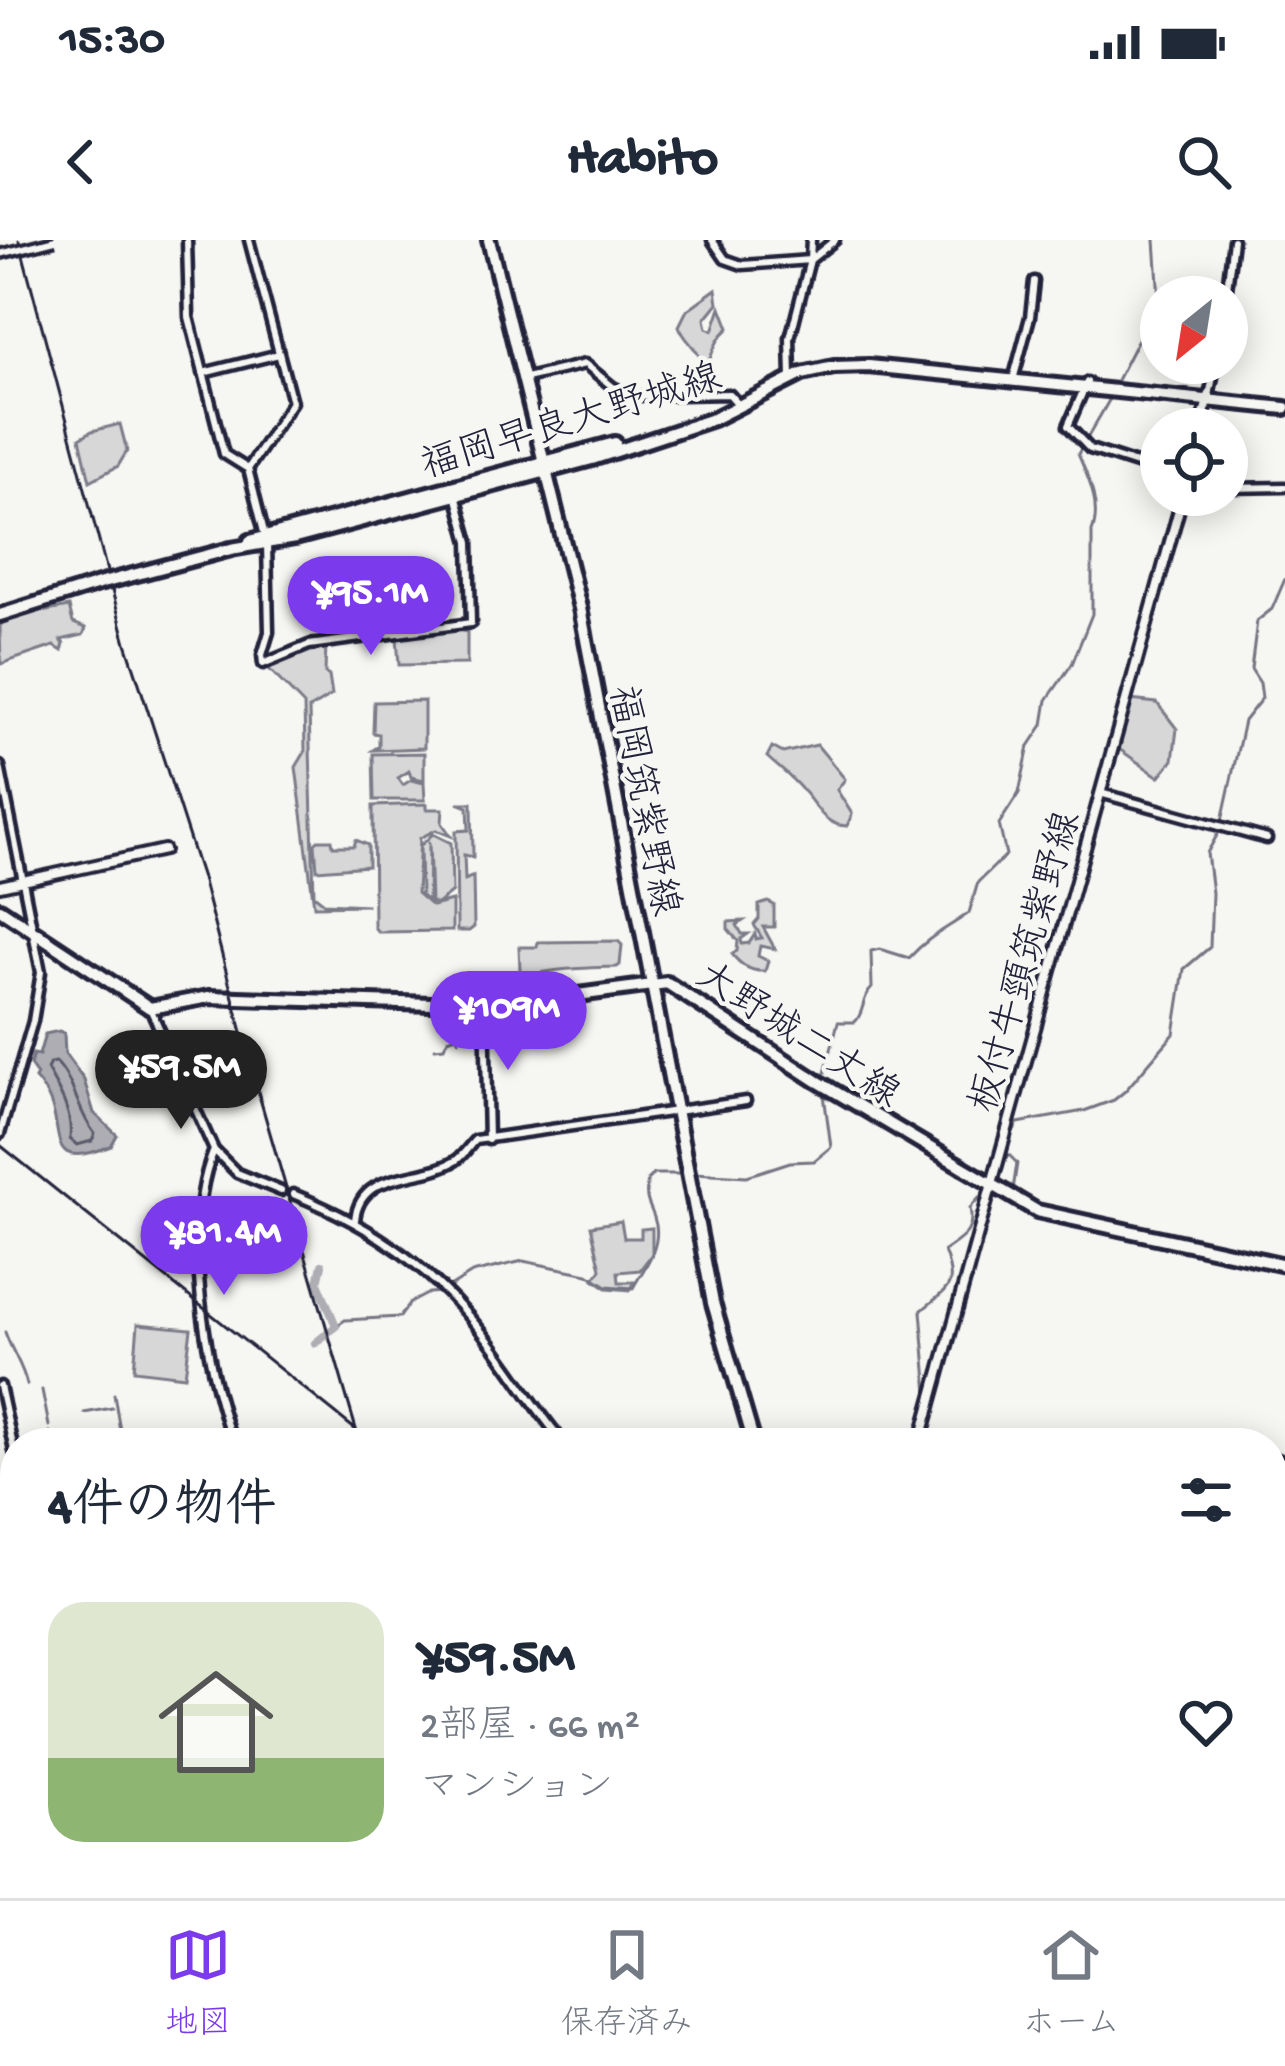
<!DOCTYPE html>
<html lang="ja">
<meta charset="utf-8">
<style>
:root{--surface:#fff;--page:#f2f2f3;--text:#1f2937;--muted:#747a83;--line:#e0e1e3;--accent:#7c3aed}
body{margin:0;font-family:"Gochi Hand","Klee One",sans-serif;background:var(--page);color:var(--text);height:100vh;display:flex;flex-direction:column;font-size:45px;white-space:nowrap}
*{box-sizing:border-box;margin:0}
p{font-size:39px;color:var(--muted)}
.icon{flex:none;width:66px;height:66px;fill:none;stroke:currentColor;stroke-width:2;stroke-linecap:round;stroke-linejoin:round}
.map{position:relative;flex:1;overflow:hidden}
.panel{position:absolute;left:0px;top:1188px;width:1287px;height:471px;display:flex;flex-direction:column;background:var(--surface);border-radius:48px 48px 0 0;box-shadow:0 6px 30px #0003}
.panel>*{flex:none}
.needle{width:78px;rotate:210deg}
.tools{position:absolute;left:1140px;top:36px;display:grid;gap:24px}
.tools a{display:grid;place-items:center;width:108px;height:108px;border-radius:50%;background:var(--surface);box-shadow:0 6px 30px #0003;font-size:60px}
.price{position:absolute;translate:-50% -102px;padding:0 27px;border-radius:42px;background:var(--accent);color:#fff;font-size:39px;line-height:78px;filter:drop-shadow(0 3px 6px #0008)}
.price::after{content:'';position:absolute;left:50%;top:72px;width:36px;height:27px;margin-left:-18px;background:inherit;clip-path:polygon(0 0,100% 0,50% 100%)}
.price.active{background:#222;color:#fff}
ul{padding:0;list-style:none}
li{display:flex;align-items:center;gap:36px;height:300px;padding:0 48px}
li span{display:grid;place-items:center;flex:none;width:336px;height:240px;border-radius:36px;color:#555}
li>.icon{margin-inline-start:auto}
span .icon{width:144px;height:144px;fill:#fffc;stroke-width:1}
li b{font-size:51px}
h2{display:flex;justify-content:space-between;align-items:center;height:144px;padding:0 48px;font-size:51px}
.status{display:flex;justify-content:space-between;align-items:center;height:84px;padding:0 60px;background:var(--surface);direction:ltr}
.status svg{height:33px;fill:currentColor}
header{display:flex;justify-content:space-between;align-items:center;height:156px;padding:0 48px;background:var(--surface);font-size:54px;font-weight:700}
.dock{display:flex;justify-content:space-around;align-items:center;height:168px;border-top:3px solid var(--line);background:var(--surface);font-size:33px;color:var(--muted)}
.dock a{display:grid;justify-items:center;gap:6px}
.dock .active{color:var(--accent)}
.map>svg:first-child{display:block}
</style>
<div class="status"><b>15:30</b><svg viewBox="0 0 49 12"><path d="M0 12V9h3v3zM5 12V6h3v6zM10 12V3h3v9zM15 12V0h3v12zM26 1h20v11H26zM47 4h2v5h-2z"/></svg></div>
<header><svg class="icon" aria-label="back" viewBox="0 0 24 24"><path d="M15 5l-7 7 7 7"/></svg>Habito<svg class="icon" aria-label="search" viewBox="0 0 24 24"><circle cx="10" cy="10" r="6"/><path d="M15 15l6 6"/></svg></header>
<div class="map">
<svg width="1285" height="1658" viewBox="0 0 1285 1658">
<rect width="100%" height="100%" fill="#f6f6f2"/>
<filter id="ink" filterUnits="userSpaceOnUse"><feTurbulence type="fractalNoise" baseFrequency=".00833" numOctaves="2"/><feDisplacementMap in="SourceGraphic" scale="24" xChannelSelector="R" yChannelSelector="G"/><feConvolveMatrix kernelMatrix="1 2 1 2 8 2 1 2 1" color-interpolation-filters="sRGB"/></filter>
<g filter="url(#ink)">
<path fill="#d7d7d7" stroke="#7c7c89" stroke-width="3" d="M716 49 718 63 705 79 707 88 713 91 721 67 729 88C710 104 714 119 699 140L695 138 703 126C698 107 685 102 679 86L687 70Z
M120 184 127 211 118 226 90 241 80 198 92 191Z
M53 364 47 371 69 367 73 383 86 388 83 395 61 400 64 404 62 411 54 406 1 424 0 386 4 381 0 378Z
M451 389 467 392V424L399 425 397 397Z
M326 404 325 433 329 436 332 455 309 469 314 655 324 663 368 665 314 666 296 527 305 512 304 465 265 425Z
M1130 460 1157 463 1177 489 1173 520 1159 537 1116 507Z
M424 461V508L373 510 379 506V494L373 493 374 462Z
M817 505 845 539 837 550 852 574 847 586C823 585 818 567 803 551 793 538 779 528 767 517L772 507 783 513Z
M424 513V540L411 537 409 531 398 538 403 545 411 540 424 543 425 560H374L373 514Z
M458 563H472L473 617 464 615 465 640 473 636 474 687 469 691H457L456 591 469 590 468 567Z
M427 564V569H443L442 583 451 596 436 590 420 598 417 653 432 666 452 661V691L378 692 374 687 373 566Z
M433 594 451 603 452 652 437 664 431 662 429 602 428 662 421 655 420 606Z
M318 600H332L333 606H354L356 600 368 605V626L317 630 315 603Z
M768 662 774 665V687H763L775 709 760 706 758 716 768 721 765 731C752 732 741 726 732 714L737 711 738 701 728 689V682L743 681 737 685 742 694H748L741 699 742 704 749 703 755 694 756 699 762 698 754 685 759 679V665Z
M618 701 622 705 620 725 617 727C592 728 534 728 518 742L516 738 520 730 519 707H537L538 702Z
M621 981 624 998H641V989L652 988V1014L640 1030 618 1032 619 1042H635L630 1050 607 1048 594 1039 601 1029 591 986Z
M138 1084 191 1089 185 1136 134 1130Z"/>
<path fill="#adadb3" stroke="#757583" stroke-width="3" d="M59 791 64 793 65 814 84 840 94 873 117 895 111 906C32 937 76 878 35 839L37 835 30 825 33 814 39 815 45 794Z"/>
<g fill="none" stroke-linecap="round" stroke-linejoin="round">
<path stroke="#5a5a6b" stroke-width="3" d="M56 822C76 843 77 872 95 894L92 901 77 905 70 899C73 872 59 851 47 829L50 823Z"/>
<path stroke="#757583" stroke-width="3" d="M1113 148 1159 58 1155 0
M435 808 444 807 448 799 456 796 459 800
M824 837 838 782H855C865 772 861 758 872 748L871 711 880 709 909 718C929 696 945 690 969 673L978 642 1006 615 999 584 1019 553 1029 506 1043 485 1047 460 1072 424 1092 374V292C1102 266 1088 237 1078 214L1111 157
M1007 902 1018 883 1084 871 1114 860 1125 851 1174 794 1184 729 1210 707 1212 653 1207 613 1220 590 1244 481 1262 458 1260 443 1251 429 1257 381 1272 369 1285 339
M1005 911 1017 923 1013 950
M694 933 747 936 790 922 814 921 831 907 823 847
M152 987 157 1011
M166 995 173 1007
M166 1029 177 1021 171 1011
M336 1086 345 1080 400 1077 410 1063 429 1053 442 1052 472 1033 523 1021 588 1034 607 1046 633 1048C644 1028 660 1009 656 985 652 964 643 965 648 939L654 934H685
M5 1092C12 1113 22 1123 27 1145
M42 1150 49 1186
M114 1154 122 1203
M84 1173 112 1168
M922 1181 928 1154 921 1071C949 1047 958 1048 944 1011 962 998 975 993 970 968L980 957 1009 958
M926 1190 932 1203
M50 1192 52 1203
M1272 1368H1285
M373 1649 374 1644
M446 1651V1644
M129 1658H135
M164 1658 175 1644
M366 1658V1644
M881 1658 882 1644"/>
<path stroke="#adadb3" stroke-width="8" d="M315 1103 336 1086 318 1042 322 1025"/>
<g stroke="#22223b" stroke-width="15">
<path id="tertiary" d="M187 0 189 77 224 214 248 229 267 304 269 392 262 415 263 424 309 405 471 383 469 302 456 255
M712 0 725 19 742 25 810 20 835 0
M1226 57 1233 0
M203 133 279 114
M526 138 585 124 613 147 631 156 729 154 736 162
M791 138 790 98 810 20 811 0
M1013 140 1030 77 1034 41
M1087 142 1068 186 1090 209 1161 232
M1209 156 1216 123
M248 229 292 162 249 0
M1227 248 1285 247
M0 526 41 732 33 781 0 894
M1100 553 1267 599
M485 766 488 900
M150 768 214 910 237 933 281 951
M214 910C181 990 205 1124 233 1203
M293 954C378 988 436 1031 492 1105 516 1137 538 1172 564 1203
M355 980C360 929 420 942 455 921 463 916 469 906 475 900L746 861
M0 1146 15 1215
M0 1294 15 1307
M1272 1373H1285
M1272 1547 1285 1533
M93 1644 96 1658
M313 1644V1658
M542 1644 547 1658
M1138 1644 1143 1658
M1155 1658 1169 1644
M1169 1658 1182 1644"/>
</g>
<g stroke="#22223b" stroke-width="16">
<path id="secondary" d="M1200 189 1209 156
M0 646 164 610
M920 1203 1183 255
M1272 1531 1285 1517
M585 1658 605 1644
M1078 1658 1109 1644"/>
</g>
<g stroke="#22223b" stroke-width="20">
<path id="primary" d="M489 0 580 368 713 1063 754 1203
M250 301 615 203
M118 339 231 309 295 298 592 219 713 179 802 134 834 127 869 126 1285 168
M0 375 102 343
M0 669 150 768 209 757 496 766 667 743 817 841 1037 971 1285 1025
M899 1644 904 1658"/>
</g>
<g stroke="#22223b" stroke-width="20">
<path id="trunk" d="M1136 1203H1207"/>
</g>
<g stroke="#22223b" stroke-width="21">
<path id="motorway" d="M1272 1220 1285 1225
M0 1543 15 1538
M0 1555 15 1550"/>
</g>
<use href="#tertiary" stroke="#f6f6f2" stroke-width="6"/>
<use href="#secondary" stroke="#f6f6f2" stroke-width="8"/>
<use href="#primary" stroke="#f6f6f2" stroke-width="10"/>
<use href="#trunk" stroke="#f6f6f2" stroke-width="10"/>
<use href="#motorway" stroke="#f6f6f2" stroke-width="12"/>
<path stroke="#22223b" stroke-width="3" d="M19 0 126 403 202 638 252 831 360 1203
M0 905 356 1190
M1272 1540 1285 1524
M671 1644 679 1658
M371 1658V1644
M1164 1658 1178 1644"/>
<g stroke="#22223b" stroke-width="15" stroke-linecap="butt">
<path id="tertiary-bridge" d="M0 14 55 0"/>
</g>
<g stroke="#22223b" stroke-width="20" stroke-linecap="butt">
<path id="primary-bridge" d="M102 343 118 339"/>
</g>
<use href="#tertiary-bridge" stroke="#f6f6f2" stroke-width="6"/>
<use href="#primary-bridge" stroke="#f6f6f2" stroke-width="10"/>
</g>
</g>
<g text-anchor="middle" stroke-width="9" stroke-linejoin="round" paint-order="stroke">
<g font-size="39" fill="#22223b" stroke="#f6f6f2">
<text transform="translate(570 178) rotate(-17)" y="14">福岡早良大野城線</text>
<text transform="translate(647 560) rotate(79)" y="14">福岡筑紫野線</text>
<text transform="translate(1022 721) rotate(-74)" y="14">板付牛頸筑紫野線</text>
<text transform="translate(800 792) rotate(33)" y="14">大野城二丈線</text>
</g>
</g>
</svg>
<div class="tools">
<a><svg class="needle" viewBox="-14 -14 28 28"><path d="M0-13l5 13h-10z" fill="#e53935"/><path d="M0 13l5-13h-10z" fill="#747a83"/></svg></a>
<a><svg class="icon" aria-label="locate" viewBox="0 0 24 24"><circle cx="12" cy="12" r="6"/><path d="M12 2v4M12 18v4M2 12h4M18 12h4"/></svg></a>
</div>
<b class="price" style="left:371px;top:418px">¥95.1M</b>
<b class="price" style="left:508px;top:833px">¥109M</b>
<b class="price active" style="left:181px;top:892px">¥59.5M</b>
<b class="price" style="left:224px;top:1058px">¥81.4M</b>
<section class="panel">
<h2>4件の物件<svg class="icon" aria-label="filters" viewBox="0 0 24 24"><path d="M4 7h16M4 17h16"/><circle cx="9" cy="7" r="2"/><circle cx="15" cy="17" r="2"/></svg></h2>
<ul>
<li><span style="background:linear-gradient(#dfe7d0 65%,#8fb573 0)"><svg class="icon" aria-label="home" viewBox="0 0 24 24"><path d="M3 11l9-7 9 7M6 9v11h12V9"/></svg></span><div><b>¥59.5M</b><p>2部屋 · 66 m²</p><p>マンション</p></div><svg class="icon" aria-label="heart" viewBox="0 0 24 24"><path d="M12 20l-8-8c-3-5 5-10 8-4 3-6 11-1 8 4z"/></svg></li>
</ul>
</section>
</div>
<nav class="dock">
<a class="active"><svg class="icon" aria-label="map" viewBox="0 0 24 24"><path d="M3 6l6-2 6 2 6-2v14l-6 2-6-2-6 2zM9 4v14M15 6v14"/></svg>地図</a>
<a><svg class="icon" aria-label="saved" viewBox="0 0 24 24"><path d="M7 4h10v16l-5-4-5 4z"/></svg>保存済み</a>
<a><svg class="icon" aria-label="home" viewBox="0 0 24 24"><path d="M3 11l9-7 9 7M6 9v11h12V9"/></svg>ホーム</a>
</nav>
